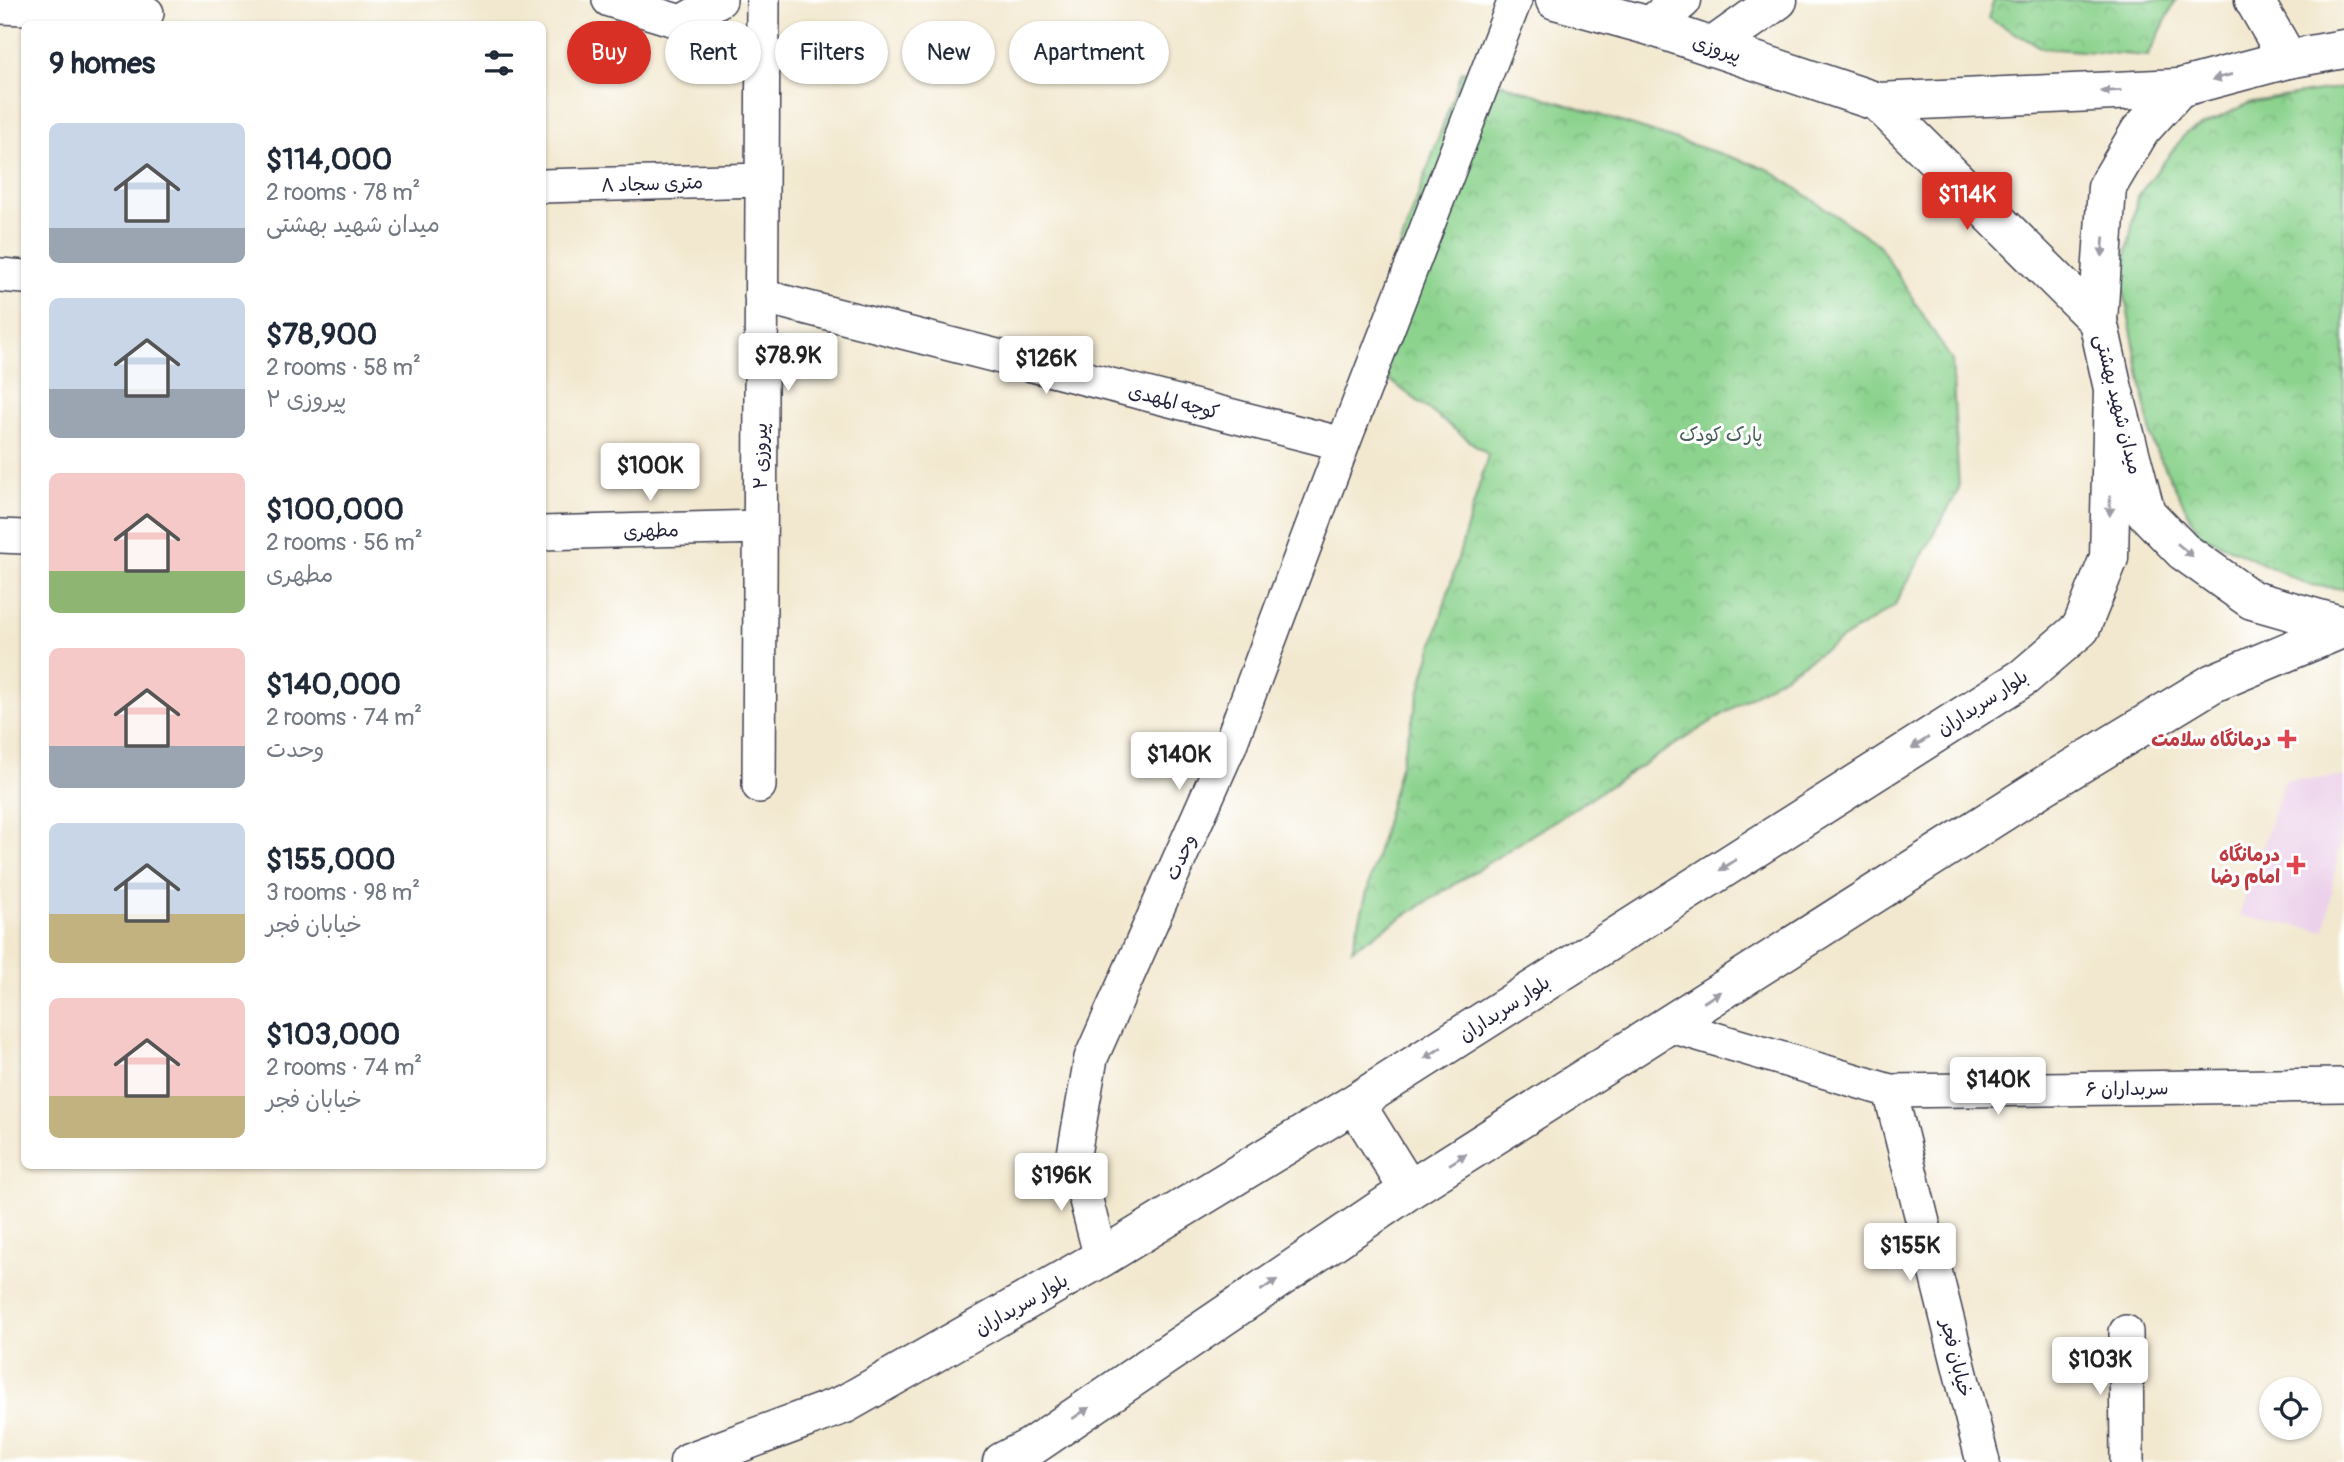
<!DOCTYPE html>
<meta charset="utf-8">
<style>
:root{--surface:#fff;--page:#f6f6f7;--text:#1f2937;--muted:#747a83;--accent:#d93025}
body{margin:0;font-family:Pangolin,"Playpen Sans Arabic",sans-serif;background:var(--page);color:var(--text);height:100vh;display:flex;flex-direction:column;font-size:26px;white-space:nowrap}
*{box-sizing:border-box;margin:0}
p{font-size:23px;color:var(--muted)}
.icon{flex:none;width:38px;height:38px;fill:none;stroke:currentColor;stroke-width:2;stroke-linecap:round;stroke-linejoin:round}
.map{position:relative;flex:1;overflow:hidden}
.drawer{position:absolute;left:21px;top:21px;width:525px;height:1148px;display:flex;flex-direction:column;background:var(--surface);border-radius:10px;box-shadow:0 2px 5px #0004}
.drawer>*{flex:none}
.hud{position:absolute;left:567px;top:21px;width:665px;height:63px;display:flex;gap:14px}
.controls{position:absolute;left:2259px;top:1377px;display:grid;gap:14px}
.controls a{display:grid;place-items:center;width:63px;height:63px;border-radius:50%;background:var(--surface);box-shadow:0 2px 5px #0004;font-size:35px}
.price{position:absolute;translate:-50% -60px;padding:0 16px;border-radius:7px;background:#fff;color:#222;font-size:23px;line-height:46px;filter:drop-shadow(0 2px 4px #0008)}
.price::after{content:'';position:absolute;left:50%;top:42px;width:21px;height:16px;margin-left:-10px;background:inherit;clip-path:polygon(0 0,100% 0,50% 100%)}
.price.current{background:var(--accent);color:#fff}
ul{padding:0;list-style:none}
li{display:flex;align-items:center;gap:21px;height:175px;padding:0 28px}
li span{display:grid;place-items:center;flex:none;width:196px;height:140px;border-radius:10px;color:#555}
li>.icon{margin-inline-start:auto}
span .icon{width:84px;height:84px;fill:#fffc;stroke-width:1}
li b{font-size:30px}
h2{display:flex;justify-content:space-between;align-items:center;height:84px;padding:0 28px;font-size:30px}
.pill{padding:0 24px;border-radius:32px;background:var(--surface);box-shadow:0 2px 5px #0004;font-size:24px;line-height:63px}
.pill.current{background:var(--accent);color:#fff}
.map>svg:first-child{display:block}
</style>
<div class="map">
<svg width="2344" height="1462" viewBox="0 0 2344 1462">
<defs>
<pattern id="park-crowns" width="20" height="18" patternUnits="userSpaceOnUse" patternTransform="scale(1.75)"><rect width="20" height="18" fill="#8cd38e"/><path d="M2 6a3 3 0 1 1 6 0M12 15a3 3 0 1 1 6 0" fill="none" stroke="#78b57b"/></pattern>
</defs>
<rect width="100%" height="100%" fill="#fff"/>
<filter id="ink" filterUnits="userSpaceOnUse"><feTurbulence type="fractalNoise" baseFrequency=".0143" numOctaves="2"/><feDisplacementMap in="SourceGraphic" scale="14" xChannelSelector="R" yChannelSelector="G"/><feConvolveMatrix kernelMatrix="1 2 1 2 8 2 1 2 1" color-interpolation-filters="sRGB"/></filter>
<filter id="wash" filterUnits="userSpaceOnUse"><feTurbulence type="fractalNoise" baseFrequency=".00686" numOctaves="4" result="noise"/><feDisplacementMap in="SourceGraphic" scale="28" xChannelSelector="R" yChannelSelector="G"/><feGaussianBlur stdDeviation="1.57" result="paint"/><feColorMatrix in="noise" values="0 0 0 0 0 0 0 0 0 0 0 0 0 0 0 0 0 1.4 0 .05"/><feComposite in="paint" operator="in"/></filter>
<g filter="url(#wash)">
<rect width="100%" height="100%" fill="#f2e8cf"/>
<path fill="#ecd1ea" d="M2344 777V815L2325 931 2239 916 2285 780Z"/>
<path fill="url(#park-crowns)" stroke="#577a64" stroke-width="2" d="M1994 0H2176L2148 56 2042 48 1988 18Z
M1462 71 1768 169 1879 245 1952 361 1959 489 1894 606 1352 949 1424 675 1488 455 1361 358Z
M2344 87V589L2309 585 2199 534 2153 445 2122 281 2137 197 2186 133 2252 102Z"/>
</g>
<g filter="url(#ink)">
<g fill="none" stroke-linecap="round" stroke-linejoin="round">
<g stroke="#414051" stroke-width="36">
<path id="minor" d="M609 0 681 22 720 0
M0 7 147 13
M542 186 762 180
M0 275 24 277
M761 296 1343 444
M542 533 760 527
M0 536 24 537
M759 786 763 0
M1668 1025 1890 1091 2344 1085
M1890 1091 1983 1462
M1101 1258 1074 1154 1091 1058 1230 745 1343 444 1515 0
M2126 1332 2127 1462"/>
</g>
<g stroke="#414051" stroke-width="41">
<path id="tertiary" d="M1555 0 1650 26 1878 102 2179 88
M2254 0 2288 59
M1650 26 1682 0
M1712 47 1778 0
M1878 102 2098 321"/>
</g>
<g stroke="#414051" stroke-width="41">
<path id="primary" d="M2344 49 2288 59 2179 88 2140 131 2107 187 2098 321 2113 389 2146 513 2183 551 2252 600 2344 626
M1355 1103 1409 1190
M689 1462 845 1404 1101 1258 1355 1103 2024 677 2081 628 2109 558 2113 389
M1002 1462 1031 1447 1409 1190 2042 787 2213 683 2344 628"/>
</g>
<use href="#minor" stroke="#fff" stroke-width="33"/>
<use href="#tertiary" stroke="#fff" stroke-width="38"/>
<use href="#primary" stroke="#fff" stroke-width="38"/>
</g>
<defs><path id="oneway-solid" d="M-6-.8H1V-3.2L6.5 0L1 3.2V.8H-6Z" transform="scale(1.75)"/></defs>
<g fill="#9c9ca7">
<use href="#oneway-solid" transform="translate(2222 77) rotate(165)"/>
<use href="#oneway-solid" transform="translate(2111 91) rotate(177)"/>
<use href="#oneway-solid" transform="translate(2103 247) rotate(94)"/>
<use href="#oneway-solid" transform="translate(2110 506) rotate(91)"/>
<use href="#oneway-solid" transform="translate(2185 550) rotate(40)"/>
<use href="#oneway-solid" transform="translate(1920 743) rotate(147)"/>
<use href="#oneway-solid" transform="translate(1728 865) rotate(147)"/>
<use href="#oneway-solid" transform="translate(1712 997) rotate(-33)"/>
<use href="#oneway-solid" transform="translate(1433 1053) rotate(147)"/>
<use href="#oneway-solid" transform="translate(1458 1159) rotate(-32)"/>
<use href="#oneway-solid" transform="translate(1269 1285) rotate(-34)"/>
<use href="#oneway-solid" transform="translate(1081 1413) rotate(-34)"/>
</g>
</g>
<g fill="#e0444e" stroke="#fff" stroke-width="2.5">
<path d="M2283.5 728.5h7v7h7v7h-7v7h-7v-7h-7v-7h7z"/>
<path d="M2292.5 854.5h7v7h7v7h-7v7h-7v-7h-7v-7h7z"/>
</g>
<g text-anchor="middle" stroke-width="6" stroke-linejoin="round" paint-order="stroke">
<g font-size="19" fill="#22223b" stroke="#fff">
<text transform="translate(1717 48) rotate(18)" y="7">پیروزی</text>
<text transform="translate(652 183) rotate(-2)" y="7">متری سجاد ۸</text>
<text transform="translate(1174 401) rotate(14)" y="7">کوچه المهدی</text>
<text transform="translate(2119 404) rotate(76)" y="7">میدان شهید بهشتی</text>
<text transform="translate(760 456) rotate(-90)" y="7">پیروزی ۲</text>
<text transform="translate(651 530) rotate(-2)" y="7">مطهری</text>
<text transform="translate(1982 702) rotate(-33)" y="7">بلوار سربداران</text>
<text transform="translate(1180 857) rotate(-66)" y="7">وحدت</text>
<text transform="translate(1504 1008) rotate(-33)" y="7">بلوار سربداران</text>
<text transform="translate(2127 1088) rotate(-1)" y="7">سربداران ۶</text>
<text transform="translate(1021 1304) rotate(-30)" y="7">بلوار سربداران</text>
<text transform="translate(1957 1358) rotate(76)" y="7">خیابان فجر</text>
</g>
<g font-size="19" fill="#476058" stroke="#fff">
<text x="1721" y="441">پارک کودک</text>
</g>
<g font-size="19" font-weight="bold" fill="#be3a42" stroke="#fff" text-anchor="end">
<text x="2271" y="746">درمانگاه سلامت</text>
<text x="2280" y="861">درمانگاه<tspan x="2280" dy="22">امام رضا</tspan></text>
</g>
</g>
</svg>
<div class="controls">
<a><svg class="icon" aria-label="locate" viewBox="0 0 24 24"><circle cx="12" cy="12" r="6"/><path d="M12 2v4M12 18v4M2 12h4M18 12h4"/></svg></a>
</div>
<b class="price current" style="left:1967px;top:232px">$114K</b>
<b class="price" style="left:788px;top:393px">$78.9K</b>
<b class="price" style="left:1046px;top:396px">$126K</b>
<b class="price" style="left:650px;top:503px">$100K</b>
<b class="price" style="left:1179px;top:792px">$140K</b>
<b class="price" style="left:1998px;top:1117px">$140K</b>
<b class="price" style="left:1061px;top:1213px">$196K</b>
<b class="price" style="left:1910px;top:1283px">$155K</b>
<b class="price" style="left:2100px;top:1397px">$103K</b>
<div class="hud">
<a class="pill current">Buy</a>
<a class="pill">Rent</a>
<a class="pill">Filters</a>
<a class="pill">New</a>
<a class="pill">Apartment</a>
</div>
<section class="drawer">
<h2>9 homes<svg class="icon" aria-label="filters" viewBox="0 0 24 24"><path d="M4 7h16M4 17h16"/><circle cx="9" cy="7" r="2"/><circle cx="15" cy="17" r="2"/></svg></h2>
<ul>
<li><span style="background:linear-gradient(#c9d6e8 75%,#9aa5b1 0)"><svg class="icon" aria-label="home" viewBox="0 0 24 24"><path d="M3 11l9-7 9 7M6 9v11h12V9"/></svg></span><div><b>$114,000</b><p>2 rooms · 78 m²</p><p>میدان شهید بهشتی</p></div></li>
<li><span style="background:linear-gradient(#c9d6e8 65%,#9aa5b1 0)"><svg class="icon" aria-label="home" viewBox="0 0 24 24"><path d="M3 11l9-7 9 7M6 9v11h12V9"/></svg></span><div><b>$78,900</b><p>2 rooms · 58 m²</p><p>پیروزی ۲</p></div></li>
<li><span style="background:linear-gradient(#f6c9c9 70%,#8fb573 0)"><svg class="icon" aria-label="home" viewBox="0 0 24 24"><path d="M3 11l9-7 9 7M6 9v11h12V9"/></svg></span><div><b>$100,000</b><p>2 rooms · 56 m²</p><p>مطهری</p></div></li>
<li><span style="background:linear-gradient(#f6c9c9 70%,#9aa5b1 0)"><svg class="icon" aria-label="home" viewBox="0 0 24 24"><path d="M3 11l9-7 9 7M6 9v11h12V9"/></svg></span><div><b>$140,000</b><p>2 rooms · 74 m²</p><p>وحدت</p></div></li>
<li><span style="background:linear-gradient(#c9d6e8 65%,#c2b280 0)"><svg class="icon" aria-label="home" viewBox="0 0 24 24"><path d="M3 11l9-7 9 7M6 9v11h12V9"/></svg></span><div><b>$155,000</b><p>3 rooms · 98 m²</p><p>خیابان فجر</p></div></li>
<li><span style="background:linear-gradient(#f6c9c9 70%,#c2b280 0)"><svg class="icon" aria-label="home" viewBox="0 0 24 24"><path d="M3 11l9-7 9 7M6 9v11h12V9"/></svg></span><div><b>$103,000</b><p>2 rooms · 74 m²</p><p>خیابان فجر</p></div></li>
</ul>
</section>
</div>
